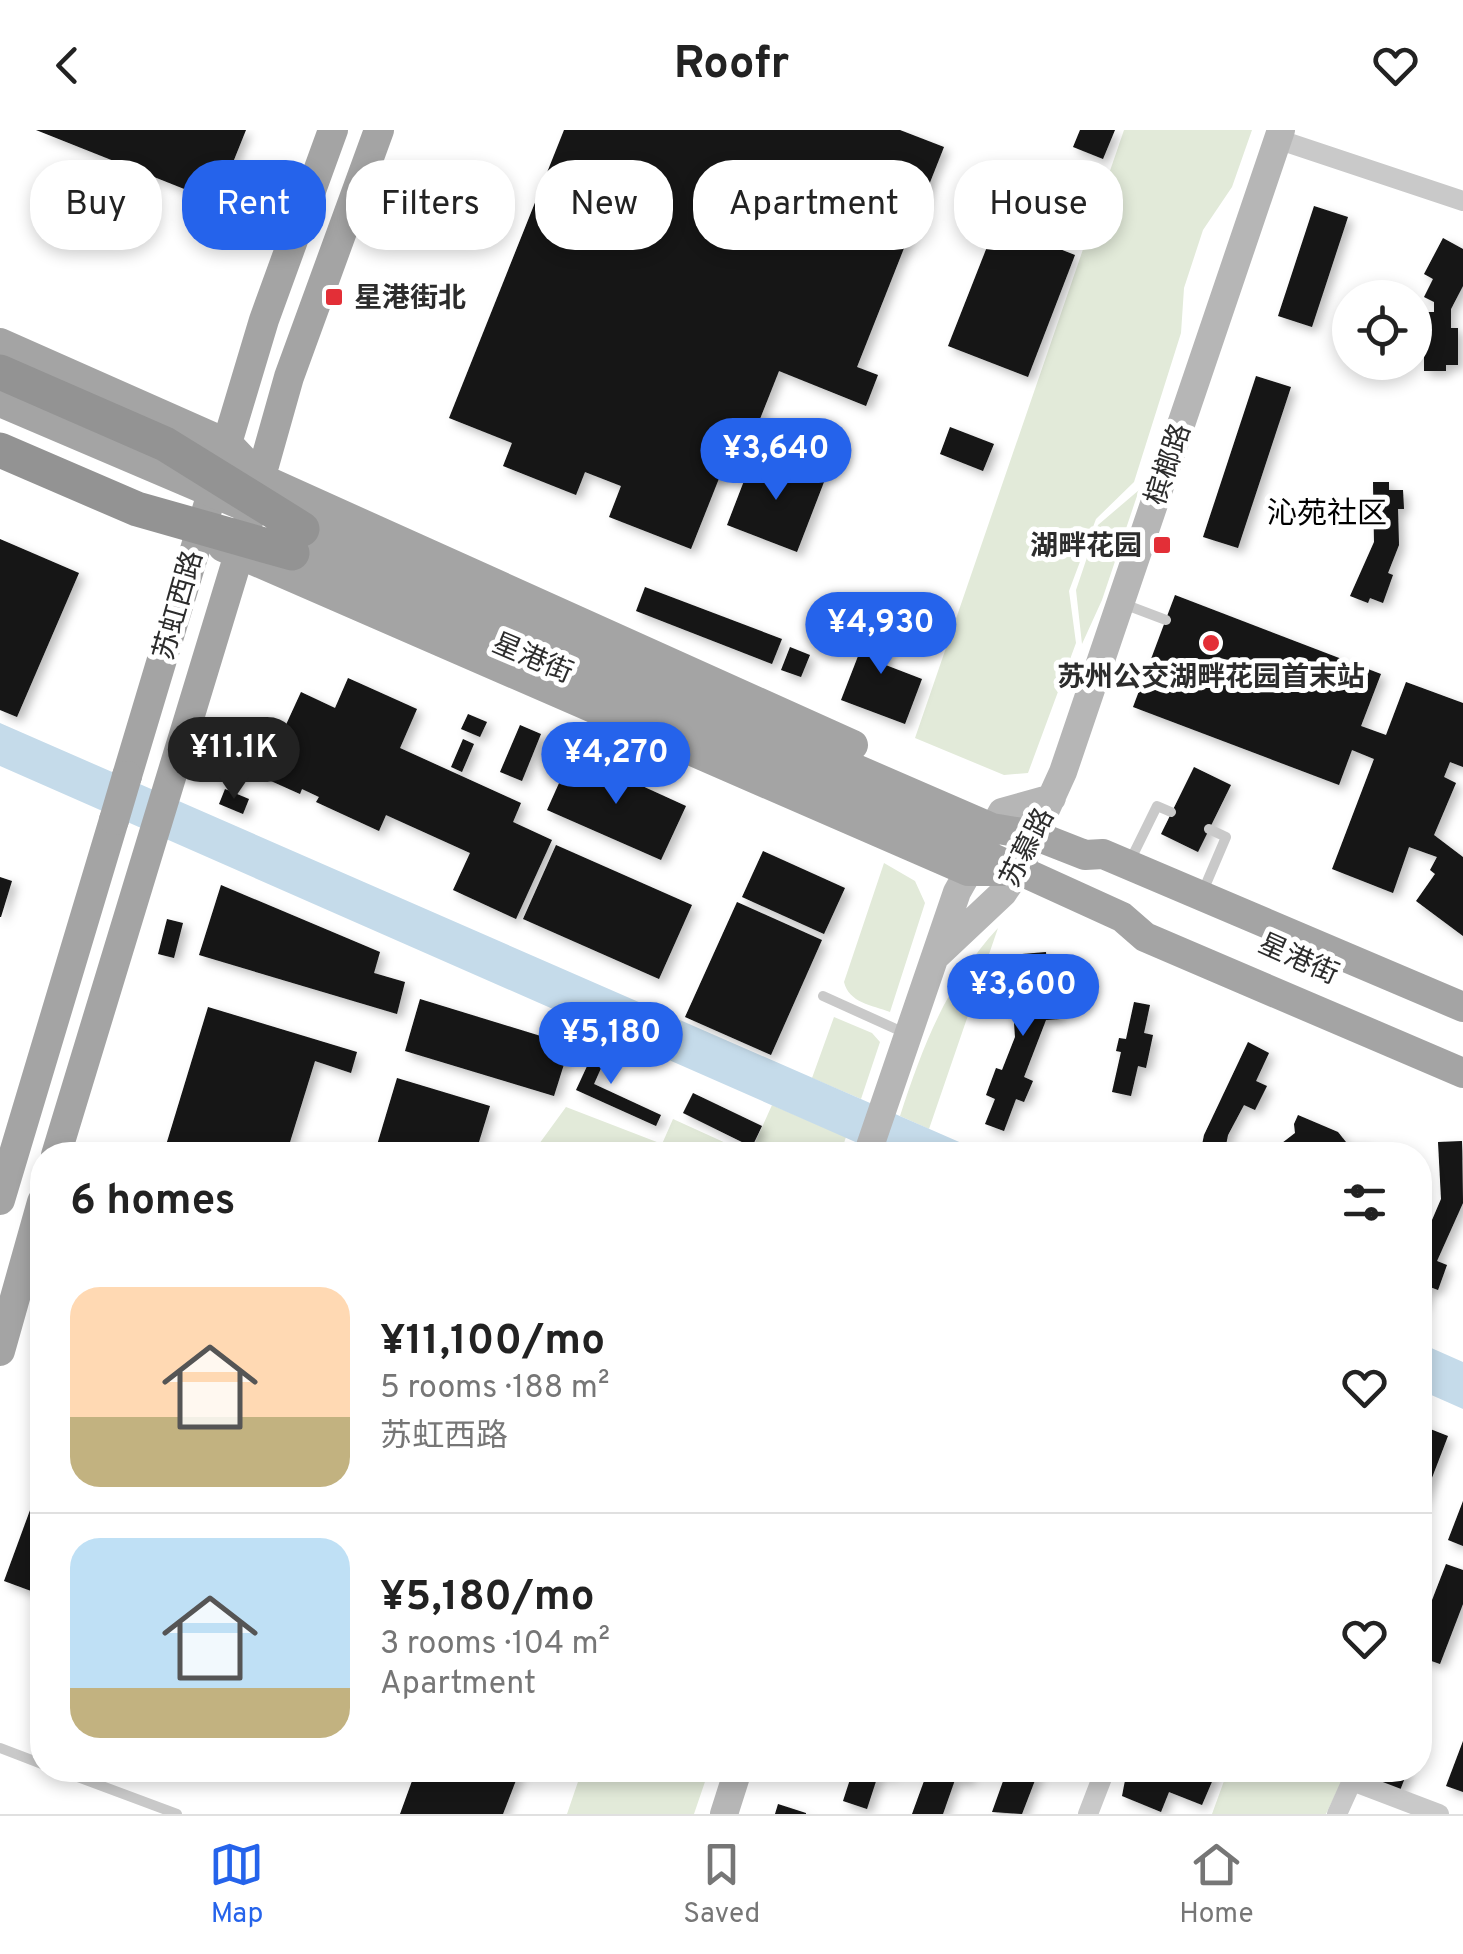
<!DOCTYPE html>
<meta charset="utf-8">
<style>
:root{--surface:#fff;--page:#f6f6f6;--text:#222;--muted:#767676;--line:#e0e0e0;--accent:#2563eb}
body{margin:0;font-family:Overpass,"Noto Sans SC",sans-serif;background:var(--page);color:var(--text);height:100vh;display:flex;flex-direction:column;font-size:38px;white-space:nowrap}
*{box-sizing:border-box;margin:0}
p{font-size:32px;color:var(--muted)}
.icon{flex:none;width:55px;height:55px;fill:none;stroke:currentColor;stroke-width:2;stroke-linecap:round;stroke-linejoin:round}
.map{position:relative;flex:1;overflow:hidden}
.details{position:absolute;left:30px;top:1012px;width:1402px;height:640px;display:flex;flex-direction:column;background:var(--surface);border-radius:40px;box-shadow:0 5px 15px #0003}
.details>*{flex:none}
.top-card{position:absolute;left:30px;top:30px;width:1405px;height:90px;display:flex;gap:20px}
.tools{position:absolute;left:1332px;top:150px;display:grid;gap:20px}
.tools a{display:grid;place-items:center;width:100px;height:100px;border-radius:50%;background:var(--surface);box-shadow:0 5px 15px #0003;font-size:50px}
.price{position:absolute;translate:-50% -85px;padding:0 22px;border-radius:35px;background:var(--accent);color:#fff;font-size:32px;line-height:65px;filter:drop-shadow(0 2px 5px #0008)}
.price::after{content:'';position:absolute;left:50%;top:60px;width:30px;height:22px;margin-left:-15px;background:inherit;clip-path:polygon(0 0,100% 0,50% 100%)}
.price.active{background:#222;color:#fff}
ul{padding:0;list-style:none}
li{display:flex;align-items:center;gap:30px;height:250px;padding:0 40px}
li+li{border-top:2px solid var(--line)}
li span{display:grid;place-items:center;flex:none;width:280px;height:200px;border-radius:30px;color:#555}
li>.icon{margin-inline-start:auto}
span .icon{width:120px;height:120px;fill:#fffc;stroke-width:1}
li b{font-size:42px}
h2{display:flex;justify-content:space-between;align-items:center;height:120px;padding:0 40px;font-size:42px}
.chip{padding:0 35px;border-radius:40px;background:var(--surface);box-shadow:0 5px 15px #0003;font-size:35px;line-height:90px}
.chip.active{background:var(--accent);color:#fff}
header{display:flex;justify-content:space-between;align-items:center;height:130px;padding:0 40px;background:var(--surface);font-size:45px;font-weight:700}
.dock{display:flex;justify-content:space-around;align-items:center;height:140px;border-top:2px solid var(--line);background:var(--surface);font-size:28px;color:var(--muted)}
.dock a{display:grid;justify-items:center;gap:5px}
.dock .active{color:var(--accent)}
.map>svg:first-child{display:block}
</style>
<header><svg class="icon" aria-label="back" viewBox="0 0 24 24"><path d="M15 5l-7 7 7 7"/></svg>Roofr<svg class="icon" aria-label="heart" viewBox="0 0 24 24"><path d="M12 20l-8-8c-3-5 5-10 8-4 3-6 11-1 8 4z"/></svg></header>
<div class="map">
<svg width="1463" height="1684" viewBox="0 0 1463 1684">
<defs>
<filter id="shadow"><feDropShadow dx="5" dy="5" stdDeviation="5" flood-color="#0004"/></filter>
</defs>
<rect width="100%" height="100%" fill="#fff"/>
<path fill="#e2ead9" d="M1124 0H1252L1232 57 1203 100 1184 158 1181 203 1134 352 1096 389 1069 461 1076 513 1028 643 1004 645 915 608Z
M1139 360 1102 470 1082 514 1076 460 1098 395Z
M884 733 915 751 925 773 890 882C872 875 849 873 844 852Z
M998 798 929 999 900 986C923 915 947 853 998 798Z
M834 887 872 903 880 912 861 969 812 948Z
M772 975 846 1007 840 1025H531L566 977 662 1014 673 989 750 1024Z
M582 1640H709L694 1684H567Z
M1228 1640H1347L1326 1684H1212Z"/>
<path fill="#c5dbea" d="M0 593 989 1025H885L0 636Z
M1420 1213 1463 1232V1279L1420 1260Z"/>
<path fill="#131313" filter="url(#shadow)" d="M36 0H246L217 72Z
M564 0H900L944 17 857 237 878 245 866 276 779 241 756 299 741 293 691 419 609 387 621 356 585 342 576 365 503 336 512 313 449 288Z
M1080 0H1115L1103 29 1073 17Z
M1314 76 1348 87 1312 197 1278 186Z
M996 94 1075 125 1028 247 948 216Z
M1443 108 1463 119V156L1451 179V198H1458V235H1446V241H1424V182H1434V172L1424 167 1433 149 1424 144Z
M1256 246 1291 257 1238 418 1203 407Z
M950 297 994 314 983 341 940 324Z
M754 325 824 352 797 422 727 395Z
M1373 352H1389V360H1403L1404 379H1398L1399 415 1388 443 1393 445 1383 473 1370 468 1368 473 1350 466 1374 412Z
M0 409 79 443 17 587 0 580Z
M645 457 782 509 772 534 636 481Z
M1175 465 1381 544 1361 596 1386 605 1406 552 1463 573V637L1450 632 1444 647 1456 653 1434 705 1463 727V806L1416 771 1435 744 1430 740 1437 727 1409 717 1393 763 1332 739 1374 629 1352 620 1339 655 1133 577Z
M874 485 898 495 883 534 922 549 905 594 841 570Z
M790 517 810 525 801 547 781 540Z
M348 548 417 579 400 618 521 673 513 692 552 710 516 789 453 760 470 723 386 685 379 701 316 672 319 667 302 659 300 664 262 647 301 562 335 578Z
M468 584 487 592 480 607 461 599Z
M520 595 541 604 522 651 500 642Z
M463 609 474 614 462 642 451 637Z
M572 624 686 676 661 730 547 680Z
M1194 637 1231 655 1198 722 1161 704Z
M225 659 249 669 243 684 219 674Z
M556 715 692 775 659 849 523 789Z
M763 721 845 758 824 804 742 767Z
M0 747 12 751 1 787H0Z
M221 755 380 822 374 843 405 852 397 884 199 825Z
M737 772 822 810 771 925 685 887Z
M167 789 183 793 174 828 158 824Z
M1046 822 1049 862H1058L1060 889 1046 890 1024 947 1033 951 1024 972 1016 969 1004 1001 985 994 995 969 986 965 996 938 1002 940 1015 907 1012 864 1025 863 1022 824Z
M420 869 570 915 554 966 405 921Z
M1134 872 1150 875 1144 903 1153 905 1146 938 1138 936 1131 966 1112 962 1121 922 1116 921 1119 908 1126 909Z
M208 877 357 922 351 943 315 931 286 1025H163Z
M601 906 613 911 594 954 661 985 656 996 576 960Z
M1248 912 1269 923 1256 951 1267 956 1255 980 1244 975 1228 1005 1224 1025H1200L1204 1005Z
M397 948 490 976 475 1025H374Z
M693 963 762 996 752 1017 683 983Z
M1298 985 1338 1002 1346 1012H1363L1386 1025H1286L1282 1013 1295 1003 1294 994Z
M1462 1011 1463 1073 1437 1131 1447 1135 1438 1160 1430 1157 1420 1182V1118L1441 1069 1438 1012Z
M1420 1295 1448 1306 1420 1379Z
M1463 1371V1416L1448 1410Z
M33 1372 42 1376V1465L4 1451Z
M1446 1434 1463 1440V1474L1440 1534 1420 1527V1501Z
M1463 1611V1662L1446 1656Z
M416 1640H520L503 1684H400Z
M853 1640H892L890 1645 879 1642 867 1679 843 1671Z
M928 1640H971L967 1651 956 1647 943 1684H912Z
M1007 1640H1039L1022 1684 992 1682Z
M1127 1640H1217L1202 1675 1169 1662 1161 1682 1122 1666Z
M1379 1640H1408L1399 1663 1374 1653Z
M778 1674 806 1683V1684H775Z"/>
<g fill="none" stroke-linecap="round" stroke-linejoin="round">
<path stroke="#c9c9c9" stroke-width="10" d="M1121 473 1166 490
M1129 733 1157 676 1171 682
M1203 761 1226 707 1209 699
M823 866 907 904
M0 1618 42 1634
M59 1640 177 1684"/>
<path stroke="#c9c9c9" stroke-width="20" d="M1277 9 1463 71
M1352 1651 1439 1684
M1088 1684 1105 1640
M1337 1684 1356 1642"/>
<path stroke="#b6b6b6" stroke-width="28" d="M935 827 1003 763 1018 741 1063 642 1281 0
M867 1025 957 762 1002 682 1052 668
M724 1684 738 1640"/>
<path stroke="#a4a4a4" stroke-width="30" d="M0 213 228 314 260 348 853 615
M302 399 992 698 1034 705 1085 725 1103 724 1463 877
M223 417 968 741H1010
M292 423 920 695 1122 787 1145 807 1463 943
M127 646 264 190 333 0
M56 1025 239 424 289 247 379 0
M0 1070 114 690
M0 1221 42 1072"/>
<path stroke="#a4a4a4" stroke-width="30" d="M0 272 244 376
M114 690 127 646"/>
<path stroke="#939393" stroke-width="35" d="M0 242 165 314 302 399
M0 320 137 379 292 423"/>
</g>
<g fill="#e32f37" stroke="#fff" stroke-width="4">
<rect x="324" y="157" width="20" height="20" rx="5"/>
<rect x="1152" y="405" width="20" height="20" rx="5"/>
<circle cx="1211" cy="513" r="10"/>
</g>
<g text-anchor="middle" stroke-width="10" stroke-linejoin="round" paint-order="stroke">
<g font-size="28" font-weight="bold" fill="#2c2c2c" stroke="#fff" text-anchor="start">
<text x="354" y="177">星港街北</text>
<text x="1142" y="425" text-anchor="end">湖畔花园</text>
<text x="1211" y="556" text-anchor="middle">苏州公交湖畔花园首末站</text>
</g>
<g font-size="28" fill="#2c2c2c" stroke="#fff">
<text transform="translate(1167 334) rotate(-71)" y="10">槟榔路</text>
<text transform="translate(177 475) rotate(-74)" y="10">苏虹西路</text>
<text transform="translate(533 527) rotate(23)" y="10">星港街</text>
<text transform="translate(1026 717) rotate(-63)" y="10">苏慕路</text>
<text transform="translate(1299 828) rotate(24)" y="10">星港街</text>
</g>
<g font-size="30" fill="#000" stroke="#fff">
<text x="1327" y="393">沁苑社区</text>
</g>
</g>
</svg>
<div class="tools">
<a><svg class="icon" aria-label="locate" viewBox="0 0 24 24"><circle cx="12" cy="12" r="6"/><path d="M12 2v4M12 18v4M2 12h4M18 12h4"/></svg></a>
</div>
<b class="price" style="left:776px;top:373px">¥3,640</b>
<b class="price" style="left:881px;top:547px">¥4,930</b>
<b class="price active" style="left:234px;top:672px">¥11.1K</b>
<b class="price" style="left:616px;top:677px">¥4,270</b>
<b class="price" style="left:1023px;top:909px">¥3,600</b>
<b class="price" style="left:611px;top:957px">¥5,180</b>
<div class="top-card">
<a class="chip">Buy</a>
<a class="chip active">Rent</a>
<a class="chip">Filters</a>
<a class="chip">New</a>
<a class="chip">Apartment</a>
<a class="chip">House</a>
</div>
<section class="details">
<h2>6 homes<svg class="icon" aria-label="filters" viewBox="0 0 24 24"><path d="M4 7h16M4 17h16"/><circle cx="9" cy="7" r="2"/><circle cx="15" cy="17" r="2"/></svg></h2>
<ul>
<li><span style="background:linear-gradient(#ffd9b3 65%,#c2b280 0)"><svg class="icon" aria-label="home" viewBox="0 0 24 24"><path d="M3 11l9-7 9 7M6 9v11h12V9"/></svg></span><div><b>¥11,100/mo</b><p>5 rooms · 188 m²</p><p>苏虹西路</p></div><svg class="icon" aria-label="heart" viewBox="0 0 24 24"><path d="M12 20l-8-8c-3-5 5-10 8-4 3-6 11-1 8 4z"/></svg></li>
<li><span style="background:linear-gradient(#bfe0f5 75%,#c2b280 0)"><svg class="icon" aria-label="home" viewBox="0 0 24 24"><path d="M3 11l9-7 9 7M6 9v11h12V9"/></svg></span><div><b>¥5,180/mo</b><p>3 rooms · 104 m²</p><p>Apartment</p></div><svg class="icon" aria-label="heart" viewBox="0 0 24 24"><path d="M12 20l-8-8c-3-5 5-10 8-4 3-6 11-1 8 4z"/></svg></li>
</ul>
</section>
</div>
<nav class="dock">
<a class="active"><svg class="icon" aria-label="map" viewBox="0 0 24 24"><path d="M3 6l6-2 6 2 6-2v14l-6 2-6-2-6 2zM9 4v14M15 6v14"/></svg>Map</a>
<a><svg class="icon" aria-label="saved" viewBox="0 0 24 24"><path d="M7 4h10v16l-5-4-5 4z"/></svg>Saved</a>
<a><svg class="icon" aria-label="home" viewBox="0 0 24 24"><path d="M3 11l9-7 9 7M6 9v11h12V9"/></svg>Home</a>
</nav>
